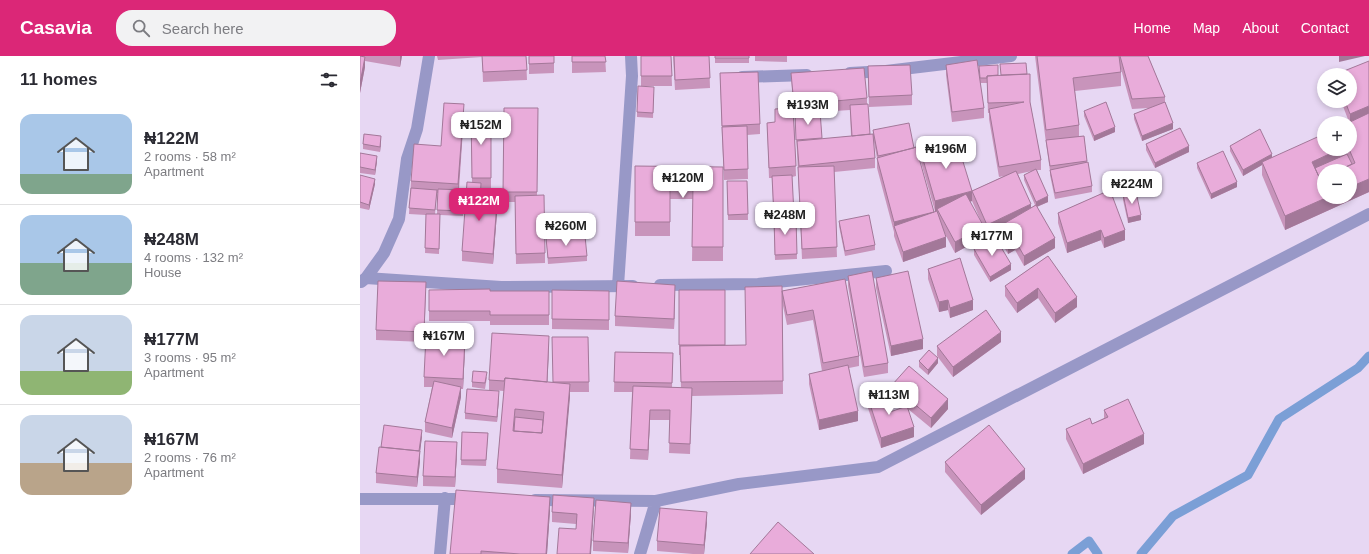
<!DOCTYPE html>
<meta charset="utf-8">
<style>
:root{--surface:#fff;--page:#f2f2f3;--text:#2b2b33;--muted:#7c7c81;--line:#e1e1e2;--accent:#db2777}
body{margin:0;font-family:Helvetica,sans-serif;background:var(--page);color:var(--text);height:100vh;display:flex;flex-direction:column;font-size:15px;white-space:nowrap}
*{box-sizing:border-box;margin:0}
p{font-size:13px;color:var(--muted)}
.icon{flex:none;width:22px;height:22px;fill:none;stroke:currentColor;stroke-width:2;stroke-linecap:round;stroke-linejoin:round}
.map{position:relative;flex:1;overflow:hidden}
.sheet{display:flex;flex-direction:column;background:var(--surface);width:360px}
.sheet>*{flex:none}
.tools{position:absolute;left:957px;top:12px;display:grid;gap:8px}
.tools a{display:grid;place-items:center;width:40px;height:40px;border-radius:50%;background:var(--surface);box-shadow:0 2px 6px #0003;font-size:20px}
.price{position:absolute;translate:-50% -34px;padding:0 9px;border-radius:8px;background:#fff;color:#222;font-size:13px;line-height:26px;filter:drop-shadow(0 1px 2px #0008)}
.price::after{content:'';position:absolute;left:50%;top:24px;width:12px;height:9px;margin-left:-6px;background:inherit;clip-path:polygon(0 0,100% 0,50% 100%)}
.price.current{background:var(--accent);color:#fff}
ul{padding:0;list-style:none}
li{display:flex;align-items:center;gap:12px;height:100px;padding:0 20px}
li+li{border-top:1px solid var(--line)}
li span{display:grid;place-items:center;flex:none;width:112px;height:80px;border-radius:12px;color:#555}
li>.icon{margin-inline-start:auto}
span .icon{width:48px;height:48px;fill:#fffc;stroke-width:1}
li b{font-size:17px}
h2{display:flex;justify-content:space-between;align-items:center;height:48px;padding:0 20px;font-size:17px}
header{display:flex;align-items:center;gap:24px;box-sizing:border-box;height:56px;padding:0 20px;background:var(--accent);color:#fff}
header strong{font-size:19px}
nav{display:flex;gap:22px;margin-inline-start:auto;font-size:14px}
.search{width:280px;height:36px;background:var(--page);display:flex;align-items:center;gap:10px;box-sizing:border-box;padding:0 14px;border-radius:16px;color:var(--muted);font-size:15px}
main{display:flex;flex:1;min-height:0}
.map>svg:first-child{display:block}
</style>
<header>
<strong>Casavia</strong>
<div class="search"><svg class="icon" aria-label="search" viewBox="0 0 24 24"><circle cx="10" cy="10" r="6"/><path d="M15 15l6 6"/></svg>Search here</div>
<nav><a>Home</a><a>Map</a><a>About</a><a>Contact</a></nav>
</header>
<main>
<section class="sheet">
<h2>11 homes<svg class="icon" aria-label="filters" viewBox="0 0 24 24"><path d="M4 7h16M4 17h16"/><circle cx="9" cy="7" r="2"/><circle cx="15" cy="17" r="2"/></svg></h2>
<ul>
<li><span style="background:linear-gradient(#a9c7e8 75%,#7fa58c 0)"><svg class="icon" aria-label="home" viewBox="0 0 24 24"><path d="M3 11l9-7 9 7M6 9v11h12V9"/></svg></span><div><b>₦122M</b><p>2 rooms · 58 m²</p><p>Apartment</p></div></li>
<li><span style="background:linear-gradient(#a9c7e8 60%,#7fa58c 0)"><svg class="icon" aria-label="home" viewBox="0 0 24 24"><path d="M3 11l9-7 9 7M6 9v11h12V9"/></svg></span><div><b>₦248M</b><p>4 rooms · 132 m²</p><p>House</p></div></li>
<li><span style="background:linear-gradient(#c9d6e8 70%,#8fb573 0)"><svg class="icon" aria-label="home" viewBox="0 0 24 24"><path d="M3 11l9-7 9 7M6 9v11h12V9"/></svg></span><div><b>₦177M</b><p>3 rooms · 95 m²</p><p>Apartment</p></div></li>
<li><span style="background:linear-gradient(#c9d6e8 60%,#b9a48a 0)"><svg class="icon" aria-label="home" viewBox="0 0 24 24"><path d="M3 11l9-7 9 7M6 9v11h12V9"/></svg></span><div><b>₦167M</b><p>2 rooms · 76 m²</p><p>Apartment</p></div></li>
</ul>
</section>
<div class="map">
<svg width="1009" height="498" viewBox="0 0 1009 498">
<rect width="100%" height="100%" fill="#e7d7f3"/>
<g fill="none" stroke-linecap="round" stroke-linejoin="round">
<path stroke="#7b9fd6" stroke-width="9" d="M712 498 729 485 738 498
M781 498 813 460 888 419 919 363 998 312 1009 300"/>
<path stroke="#9898c7" stroke-width="12" d="M490 17 526 15 651 0
M382 21 447 19
M6 222 141 231 273 230
M1 226 6 222 24 197 39 163 47 103 57 73 69 0
M300 229 398 228 526 215
M258 230 272 20 271 0
M0 443H111
M175 444 296 445 379 428 518 411 1009 158
M80 498 85 442
M280 498 296 445"/>
</g>
<path fill="#c894bb" fill-rule="evenodd" d="M0 0H42L40 11 5 5V11L0 37Z
M77 0H166L167 24 123 26 122 1 78 4Z
M169 0H194V17L169 18Z
M212 0H245L246 16 212 17Z
M281 0H311L312 30H281Z
M313 0H349L350 32 315 34Z
M355 0H389V7H355Z
M395 0H427V6L395 5Z
M675 0H788L805 41V46L813 73 782 85 774 63V58L789 52 772 53 761 13V30L715 35 719 69V80H724L727 106 732 130V136L695 143 690 119V115L686 87Z
M1009 5V136L925 174 902 119V109L883 120 870 95V90L912 101 964 93H990L989 66 981 45H990Z
M586 9 619 21 667 18 670 46 681 104V114H677L688 146 677 151 695 192 664 210 655 194 648 198 638 181V174L627 179 612 145V135L644 120 639 121 629 63V57H628L627 27H620L624 52V62L592 66 586 19ZM672 115 664 119V124L675 149 671 152 658 118Z
M508 10 552 39V49L509 51Z
M360 17 400 68V78L387 79 388 123 364 124 362 80Z
M431 17 507 42V48L510 78H513V74L554 92 574 157 577 156V155H575L560 103V93L612 145 610 146 624 181 595 197 584 176 586 191 543 206 534 180V176L517 112V102L513 81 515 102V112L474 116 477 201 442 203 438 116 435 58 434 59 436 120 432 121 434 162H436L437 203 415 204 412 122H409L407 67 415 66V53L433 52ZM490 54 491 80 462 83 460 56Z
M294 37 293 62 277 61V56Z
M144 52H178L177 139 185 197V207L156 208 155 146H143Z
M724 55 755 76 734 85 724 60Z
M104 58 99 134H104L103 160 80 159 79 198 65 197 66 159 49 158 51 125 81 90ZM77 137H78L77 158H75Z
M111 58H131V132H121V146L137 157 133 208 102 205V195L112 127Z
M21 86 20 96 3 93V88Z
M786 88 829 96 795 112 786 94Z
M0 97 17 105 15 119 0 117Z
M837 107 877 131 851 143 837 112Z
M275 110 363 111V205H332L333 143H310V180H275Z
M0 120 15 128 9 154 0 152Z
M367 125H387L388 164H368Z
M750 134 765 184 744 192 741 184 707 197 698 167V157Z
M763 138 781 164 768 167 763 144Z
M479 165 515 189V194L485 200 479 170Z
M186 182 227 200V205L188 208Z
M614 193 651 214 630 226 614 199Z
M688 200 717 251 695 267 678 242 657 257 645 240V230Z
M568 213 613 254 590 262 588 254 579 256 568 223Z
M488 220 528 307V317L504 321 488 230Z
M516 222 563 293 531 300 516 232Z
M485 223 499 300V310L489 312 498 365 459 374 449 328V318L462 315 453 264 427 269 422 245V235Z
M422 230 423 338 332 340 330 398 309 397 310 364H290L288 404 270 403 272 336H254L255 296 313 297 312 331 321 332 320 299H319V234L365 289H386Z
M69 234 130 235H189V269H130V265H69Z
M192 234 249 235V274L192 273Z
M66 236 64 286 16 284V274Z
M315 239 314 273 255 270V260Z
M228 281 229 336H210L202 432 137 427V413L144 335 129 334V324L189 290 187 326H193Z
M641 286 593 321 577 300V290Z
M105 292 103 333H101V341L92 382 65 376V366L72 331H64V321Z
M559 305 578 307 568 319 559 311Z
M127 321 125 333 112 331V326Z
M532 329 588 353 571 372 548 353 554 381 521 392 507 349V339L530 356 545 351 532 339Z
M139 341 137 366 105 363V357Z
M744 354 784 388 723 418 706 383V373L732 368 744 362Z
M102 376 128 377 126 410 101 409Z
M62 380 60 396V405L57 431 16 427V417L21 391Z
M97 396 95 431 63 430V420Z
M585 406 665 423 621 459 585 416Z
M234 452 216 473V468L192 466V456Z
M190 454 187 498H90Z
M271 457 268 497 233 495V485Z
M347 466 344 498H333L297 495V485Z"/>
<path fill="#a37899" d="M40 0H42L40 11Z
M979 0H1005L979 6Z
M5 1V11L0 37V27Z
M104 48V58L98 138V128Z
M1009 50V60L990 67V58Z
M813 67V73L782 85V80Z
M755 71V76L734 85V80Z
M21 80V86L20 96V91Z
M829 90V96L795 112V107Z
M980 93H987V103L954 118 952 106Z
M912 98V103L902 106V109L883 120V114Z
M17 100V105L15 119V114Z
M15 123V128L9 154V149Z
M1009 123V136L925 174V160L968 141H990V131Z
M877 126V131L851 143V138Z
M121 127V137L120 156V146Z
M612 135V145L578 155 577 153V155H575V145Z
M688 140V146L676 151V146Z
M137 147V157L133 208V198Z
M671 148V158L638 171V174L627 179V169Z
M574 156V166L534 170V176V166Z
M781 159V164L768 167V162Z
M624 171V181L595 197V186Z
M741 174V184L707 197V187Z
M765 174V184L744 192V182Z
M586 181V191L543 206V196Z
M695 182V192L664 210V200Z
M655 184V194L648 198V188Z
M651 208V214L630 226V221Z
M315 229V239L314 273V263Z
M678 232V242L657 257V247Z
M717 241V251L695 267V257Z
M588 244V254L579 256V246Z
M613 244V254L590 262V252Z
M641 276V286L593 321V311Z
M189 280V290L187 337V327Z
M105 282V292L103 333V323Z
M563 283V293L531 300V290Z
M578 302V307L568 319V314Z
M210 328V341L202 432V419Z
M101 331V341L92 382V372Z
M139 335V341L137 366V361Z
M588 343V353L571 372V362Z
M290 354V364L288 404V394Z
M498 355V365L459 374V364Z
M554 371V381L521 392V382Z
M62 374V380L60 396V405L57 431V421L59 396Z
M784 378V388L723 418V408Z
M97 386V396L95 431V421Z
M665 413V423L621 459V449Z
M190 441V454L187 498H186Z
M234 442V452L231 498H230Z
M271 447V457L268 497V487Z
M347 456V466L344 498V489Z"/>
<path fill="#e9acda" stroke="#a37899" fill-rule="evenodd" d="M0 0 5 1 0 27Z
M122 0H166L167 14 123 16Z
M169 0H194V7L169 8Z
M212 0H245L246 6H212Z
M281 0H311L312 20H281Z
M314 0H349L350 22 315 24Z
M355 0H389V2H355Z
M677 0H759L761 16 713 22 719 69 686 74Z
M760 0H788L805 41 772 43Z
M617 4 624 52 592 56 586 9Z
M1009 5V50L990 58 985 45H990V19H974Z
M666 7 667 18 641 19 640 8Z
M550 9 552 39 509 41 508 10Z
M638 9V19L627 20V22H620L619 10Z
M504 12 507 42 434 49 431 17Z
M398 16 400 68 362 70 360 17Z
M670 18V46L681 104 639 111 629 53 664 46 628 47 627 20Z
M278 30 294 31 293 57 277 56Z
M746 46 755 71 734 80 724 55Z
M805 46 813 67 782 80 774 58Z
M84 47 104 48 98 128 51 125 54 88 81 90Z
M508 48 510 78 492 80 490 49Z
M144 52H178L177 136H143Z
M433 52 436 110 409 112 407 67 415 66V53Z
M460 55 462 82 436 84 435 57Z
M1009 57V123L990 131V115H977L995 107 989 93H990V67H988Z
M111 58H131V122H112Z
M549 67 554 92 537 96 518 100 513 74Z
M387 70 388 113 364 114 362 71Z
M820 72 829 90 795 107 786 88Z
M900 73 912 98 883 114 870 90Z
M4 78 21 80 20 91 3 88Z
M513 78 515 102 439 110 437 85Z
M964 78V93H980L952 106 960 123 964 121V141H968L925 160 902 106Z
M724 80 727 105 690 110 686 84Z
M596 83 612 135 575 145 560 93Z
M556 91 574 156 534 166 517 102Z
M863 95 877 126 851 138 837 107Z
M0 97 17 100 15 114 0 111Z
M987 98 992 108 977 115H964V121L960 123 955 112Z
M728 106 732 130 695 137 690 114Z
M275 110 363 111V191H332L333 130H310V166H275Z
M474 110 477 191 442 193 438 111Z
M676 113 688 140 676 146 664 119Z
M656 115 671 148 627 169 612 135Z
M0 119 15 123 9 149 0 146Z
M432 119 434 159 414 160 412 120Z
M367 125H387L388 158 368 159Z
M107 126 121 127 120 146 137 147 133 198 102 195Z
M51 132 77 134 75 154 49 152Z
M78 133 104 134 103 155 77 154Z
M750 134 765 174 744 182 741 174 707 187 698 157Z
M776 136 781 159 768 162 763 138Z
M606 138 624 171 595 186 577 153Z
M184 139 185 197 156 198 155 140Z
M676 149 695 182 664 200 655 184 648 188 638 171Z
M577 155 586 181 543 196 534 170Z
M66 158H80L79 193 65 192Z
M509 159 515 189 485 195 479 165Z
M414 162H436L437 198 415 199Z
M225 180 227 200 188 202 186 182Z
M635 181 651 208 630 221 614 193Z
M688 200 717 241 695 257 678 232 657 247 645 230Z
M600 202 613 244 590 252 588 244 579 246 568 213Z
M512 215 528 307 504 311 488 220Z
M548 215 563 283 531 290 516 222Z
M485 223 499 300 463 307 453 254 427 259 422 235Z
M18 225 66 226 64 276 16 274Z
M257 225 315 229 314 263 255 260Z
M422 230 423 325 321 326 320 290 386 289 385 231Z
M130 233V235H189V259H130V255H69V234Z
M192 234 249 235V264L192 263Z
M319 234H365V289H319Z
M626 254 641 276 593 311 577 290Z
M132 277 189 280 187 326 145 322 144 325 129 324Z
M66 279 105 282 103 323 64 321Z
M192 281H228L229 326H193Z
M569 294 578 302 568 314 559 305Z
M255 296 313 297 312 327 254 326Z
M488 309 498 355 459 364 449 318Z
M549 310 588 343 571 362 532 329Z
M113 315 127 316 125 327 112 326Z
M145 322 210 328 202 419 137 413ZM155 353 184 356 182 377 153 375Z
M74 325 101 331 92 372 65 366Z
M273 330 332 332 330 388 309 387 310 354H290L288 394 270 393Z
M107 333 139 335 137 361 105 357Z
M522 334 530 356 547 350 554 371 521 382 507 339Z
M768 343 784 378 723 408 706 373 730 362 732 368 748 361 744 354Z
M155 361 183 364 182 377 154 375Z
M24 369 62 374 59 395 21 391Z
M629 369 665 413 621 449 585 406Z
M102 376 128 377 126 404H101Z
M65 385 97 386 95 421 63 420Z
M19 391 60 395 57 421 16 417Z
M96 434 190 441 186 498H160L121 495V498H90Z
M193 439 234 442 230 498H197L199 472 216 473 217 458 192 456Z
M236 444 271 447 268 487 233 485Z
M300 452 347 456 344 489 297 485Z
M418 466 454 498H390Z"/>
</svg>
<div class="tools">
<a><svg class="icon" aria-label="layers" viewBox="0 0 24 24"><path d="M12 4l9 5-9 5-9-5zM3 14l9 5 9-5"/></svg></a>
<a>+</a>
<a>−</a>
</div>
<b class="price" style="left:448px;top:70px">₦193M</b>
<b class="price" style="left:121px;top:90px">₦152M</b>
<b class="price" style="left:586px;top:114px">₦196M</b>
<b class="price" style="left:323px;top:143px">₦120M</b>
<b class="price" style="left:772px;top:149px">₦224M</b>
<b class="price current" style="left:119px;top:166px">₦122M</b>
<b class="price" style="left:425px;top:180px">₦248M</b>
<b class="price" style="left:206px;top:191px">₦260M</b>
<b class="price" style="left:632px;top:201px">₦177M</b>
<b class="price" style="left:84px;top:301px">₦167M</b>
<b class="price" style="left:529px;top:360px">₦113M</b>
</div>
</main>
